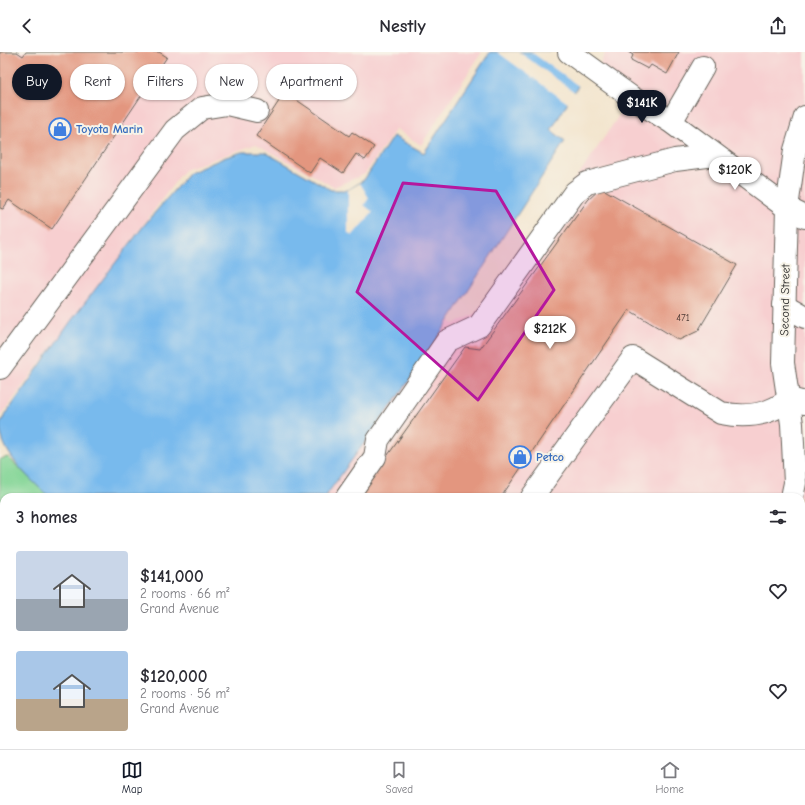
<!DOCTYPE html>
<meta charset="utf-8">
<style>
:root{--surface:#fff;--page:#f2f2f3;--text:#2b2b33;--muted:#7c7c81;--line:#e1e1e2;--accent:#111827}
body{margin:0;font-family:"Comic Neue",sans-serif;background:var(--page);color:var(--text);height:100vh;display:flex;flex-direction:column;font-size:15px;white-space:nowrap}
*{box-sizing:border-box;margin:0}
p{font-size:13px;color:var(--muted)}
.icon{flex:none;width:22px;height:22px;fill:none;stroke:currentColor;stroke-width:2;stroke-linecap:round;stroke-linejoin:round}
.map{position:relative;flex:1;overflow:hidden}
.details{position:absolute;left:0px;top:441px;width:805px;height:256px;display:flex;flex-direction:column;background:var(--surface);border-radius:12px 12px 0 0;box-shadow:0 1px 3px #0004}
.details>*{flex:none}
.guide{position:absolute;left:12px;top:12px;width:400px;height:36px;display:flex;gap:8px}
.price{position:absolute;translate:-50% -34px;padding:0 9px;border-radius:14px;background:#fff;color:#222;font-size:13px;line-height:26px;filter:drop-shadow(0 1px 2px #0008)}
.price::after{content:'';position:absolute;left:50%;top:24px;width:12px;height:9px;margin-left:-6px;background:inherit;clip-path:polygon(0 0,100% 0,50% 100%)}
.price.on{background:var(--accent);color:#fff}
ul{padding:0;list-style:none}
li{display:flex;align-items:center;gap:12px;height:100px;padding:0 16px}
li span{display:grid;place-items:center;flex:none;width:112px;height:80px;border-radius:4px;color:#555}
li>.icon{margin-inline-start:auto}
span .icon{width:48px;height:48px;fill:#fffc;stroke-width:1}
li b{font-size:17px}
h2{display:flex;justify-content:space-between;align-items:center;height:48px;padding:0 16px;font-size:17px}
.pill{padding:0 14px;border-radius:18px;background:var(--surface);box-shadow:0 1px 3px #0004;font-size:14px;line-height:36px}
.pill.on{background:var(--accent);color:#fff}
header{display:flex;justify-content:space-between;align-items:center;height:52px;padding:0 16px;background:var(--surface);font-size:18px;font-weight:700}
.menu{display:flex;justify-content:space-around;align-items:center;height:56px;border-top:1px solid var(--line);background:var(--surface);font-size:11px;color:var(--muted)}
.menu a{display:grid;justify-items:center;gap:2px}
.menu .on{color:var(--accent)}
.map>svg:first-child{display:block}
</style>
<header><svg class="icon" aria-label="back" viewBox="0 0 24 24"><path d="M15 5l-7 7 7 7"/></svg>Nestly<svg class="icon" aria-label="share" viewBox="0 0 24 24"><path d="M12 15V3M7 8l5-5 5 5M5 13v7h14v-7"/></svg></header>
<div class="map">
<svg width="805" height="697" viewBox="0 0 805 697">
<rect width="100%" height="100%" fill="#f7f3e8"/>
<filter id="ink" filterUnits="userSpaceOnUse"><feTurbulence type="fractalNoise" baseFrequency=".025" numOctaves="2"/><feDisplacementMap in="SourceGraphic" scale="8" xChannelSelector="R" yChannelSelector="G"/><feConvolveMatrix kernelMatrix="1 2 1 2 8 2 1 2 1" color-interpolation-filters="sRGB"/></filter>
<filter id="wash" filterUnits="userSpaceOnUse"><feTurbulence type="fractalNoise" baseFrequency=".012" numOctaves="4" result="noise"/><feDisplacementMap in="SourceGraphic" scale="16" xChannelSelector="R" yChannelSelector="G"/><feGaussianBlur stdDeviation="0.9" result="paint"/><feColorMatrix in="noise" values="0 0 0 0 0 0 0 0 0 0 0 0 0 0 0 0 0 1.4 0 .05"/><feComposite in="paint" operator="in"/></filter>
<g filter="url(#wash)">
<rect width="100%" height="100%" fill="#f3e4cc"/>
<path fill="#f7cfd0" d="M0 0H482L421 93 396 77 365 122 334 135 256 92 184 118 0 365Z
M606 0H805V525L801 523V445H325L417 318 449 268 454 272 475 262 587 111 628 50 599 13Z
M805 546V697H666L670 693H801V550Z
M145 693H635L631 697H142Z"/>
<path fill="#83d596" stroke="#507859" d="M8 405 45 441 51 445H4V524L0 522V407Z"/>
<path fill="#78baed" stroke="#4a6b84" d="M490 0H599L551 78 565 89 417 318 325 445H51L45 441C28 425 0 400 0 373 1 369 4 365 6 362L71 269 145 172 189 121 226 105 242 100H265L331 138H348L364 128 393 84 424 101Z
M0 573 4 576V693H145L142 697H0Z"/>
<path fill="#f3e4cc" d="M497 0H519L576 41 569 52Z
M531 0H601L580 35Z
M360 131 369 146 364 153 373 160 352 184 348 181V138Z"/>
<g id="blocks">
<path fill="#e3967f" d="M0 0H17L23 4 26 0H159L167 5 52 177 9 148 3 157 0 156Z
M628 0H679L667 22 651 13 648 17 631 8 633 3Z
M285 40 349 84 352 80 374 95 365 108 356 102 343 121 320 106 310 121 256 84Z
M601 136 737 213 698 279 679 288 629 258 501 445H358L465 295 480 297 588 148Z
M176 693H332L329 697H173Z"/>
</g>
</g>
<g filter="url(#ink)">
<use href="#blocks" fill-opacity="0" stroke="#67625a" stroke-width="1"/>
<g fill="none" stroke-linecap="round" stroke-linejoin="round">
<g stroke="#67625a" stroke-width="24">
<path id="minor" d="M569 0 631 45 671 70 787 156 805 165
M671 70 703 15
M784 253 805 265
M0 316 175 78 202 56 227 52 257 59
M347 445 375 405 378 388 447 289 479 274 575 140 587 131 675 108 715 103
M532 445 633 306 721 361C746 366 769 364 789 347L805 351
M499 693 504 697
M166 697 169 693
M347 697 350 693"/>
</g>
<g stroke="#67625a" stroke-width="24">
<path id="major" d="M792 445 795 431 792 372 783 311 787 156 795 98 805 65
M801 536 805 530
M616 697 620 693
M664 697 668 693"/>
</g>
<use href="#minor" stroke="#fff" stroke-width="22"/>
<use href="#major" stroke="#fff" stroke-width="22"/>
</g>
</g>
<path fill="#b5179e" fill-opacity="0.2" stroke="#b5179e" stroke-width="3" stroke-linejoin="round" d="M403 131 496 139 554 238 478 348 357 240Z"/>
<defs>
<g id="shop-ring" transform="scale(1.15)"><circle r="9.5" fill="#f7f3e8" stroke="#3f7fe0" stroke-width="1.5"/><path d="M-5-2.5h2.3a2.7 3.5 0 0 1 5.4 0H5L5.5 6h-11ZM-1.5-2.5h3a1.5 2.3 0 0 0-3 0Z" fill="#3f7fe0"/></g>
</defs>
<g fill-rule="evenodd">
<use href="#shop-ring" x="60" y="77"/>
<use href="#shop-ring" x="520" y="405"/>
</g>
<g text-anchor="middle" stroke-width="4" stroke-linejoin="round" paint-order="stroke">
<g font-size="10" fill="#4e3a35">
<text x="683" y="269">471</text>
</g>
<g font-size="12" font-weight="bold" fill="#366cbe" stroke="#f7f3e8" text-anchor="start">
<text x="76" y="81">Toyota Marin</text>
<text x="536" y="409">Petco</text>
</g>
<g font-size="12" fill="#1c1c1c" stroke="#f7f3e8">
<text transform="translate(785 248) rotate(-89)" y="4">Second Street</text>
</g>
</g>
</svg>
<b class="price on" style="left:642px;top:72px">$141K</b>
<b class="price" style="left:735px;top:139px">$120K</b>
<b class="price" style="left:550px;top:298px">$212K</b>
<div class="guide">
<a class="pill on">Buy</a>
<a class="pill">Rent</a>
<a class="pill">Filters</a>
<a class="pill">New</a>
<a class="pill">Apartment</a>
</div>
<section class="details">
<h2>3 homes<svg class="icon" aria-label="filters" viewBox="0 0 24 24"><path d="M4 7h16M4 17h16"/><circle cx="9" cy="7" r="2"/><circle cx="15" cy="17" r="2"/></svg></h2>
<ul>
<li><span style="background:linear-gradient(#c9d6e8 60%,#9aa5b1 0)"><svg class="icon" aria-label="home" viewBox="0 0 24 24"><path d="M3 11l9-7 9 7M6 9v11h12V9"/></svg></span><div><b>$141,000</b><p>2 rooms · 66 m²</p><p>Grand Avenue</p></div><svg class="icon" aria-label="heart" viewBox="0 0 24 24"><path d="M12 20l-8-8c-3-5 5-10 8-4 3-6 11-1 8 4z"/></svg></li>
<li><span style="background:linear-gradient(#a9c7e8 60%,#b9a48a 0)"><svg class="icon" aria-label="home" viewBox="0 0 24 24"><path d="M3 11l9-7 9 7M6 9v11h12V9"/></svg></span><div><b>$120,000</b><p>2 rooms · 56 m²</p><p>Grand Avenue</p></div><svg class="icon" aria-label="heart" viewBox="0 0 24 24"><path d="M12 20l-8-8c-3-5 5-10 8-4 3-6 11-1 8 4z"/></svg></li>
</ul>
</section>
</div>
<nav class="menu">
<a class="on"><svg class="icon" aria-label="map" viewBox="0 0 24 24"><path d="M3 6l6-2 6 2 6-2v14l-6 2-6-2-6 2zM9 4v14M15 6v14"/></svg>Map</a>
<a><svg class="icon" aria-label="saved" viewBox="0 0 24 24"><path d="M7 4h10v16l-5-4-5 4z"/></svg>Saved</a>
<a><svg class="icon" aria-label="home" viewBox="0 0 24 24"><path d="M3 11l9-7 9 7M6 9v11h12V9"/></svg>Home</a>
</nav>
